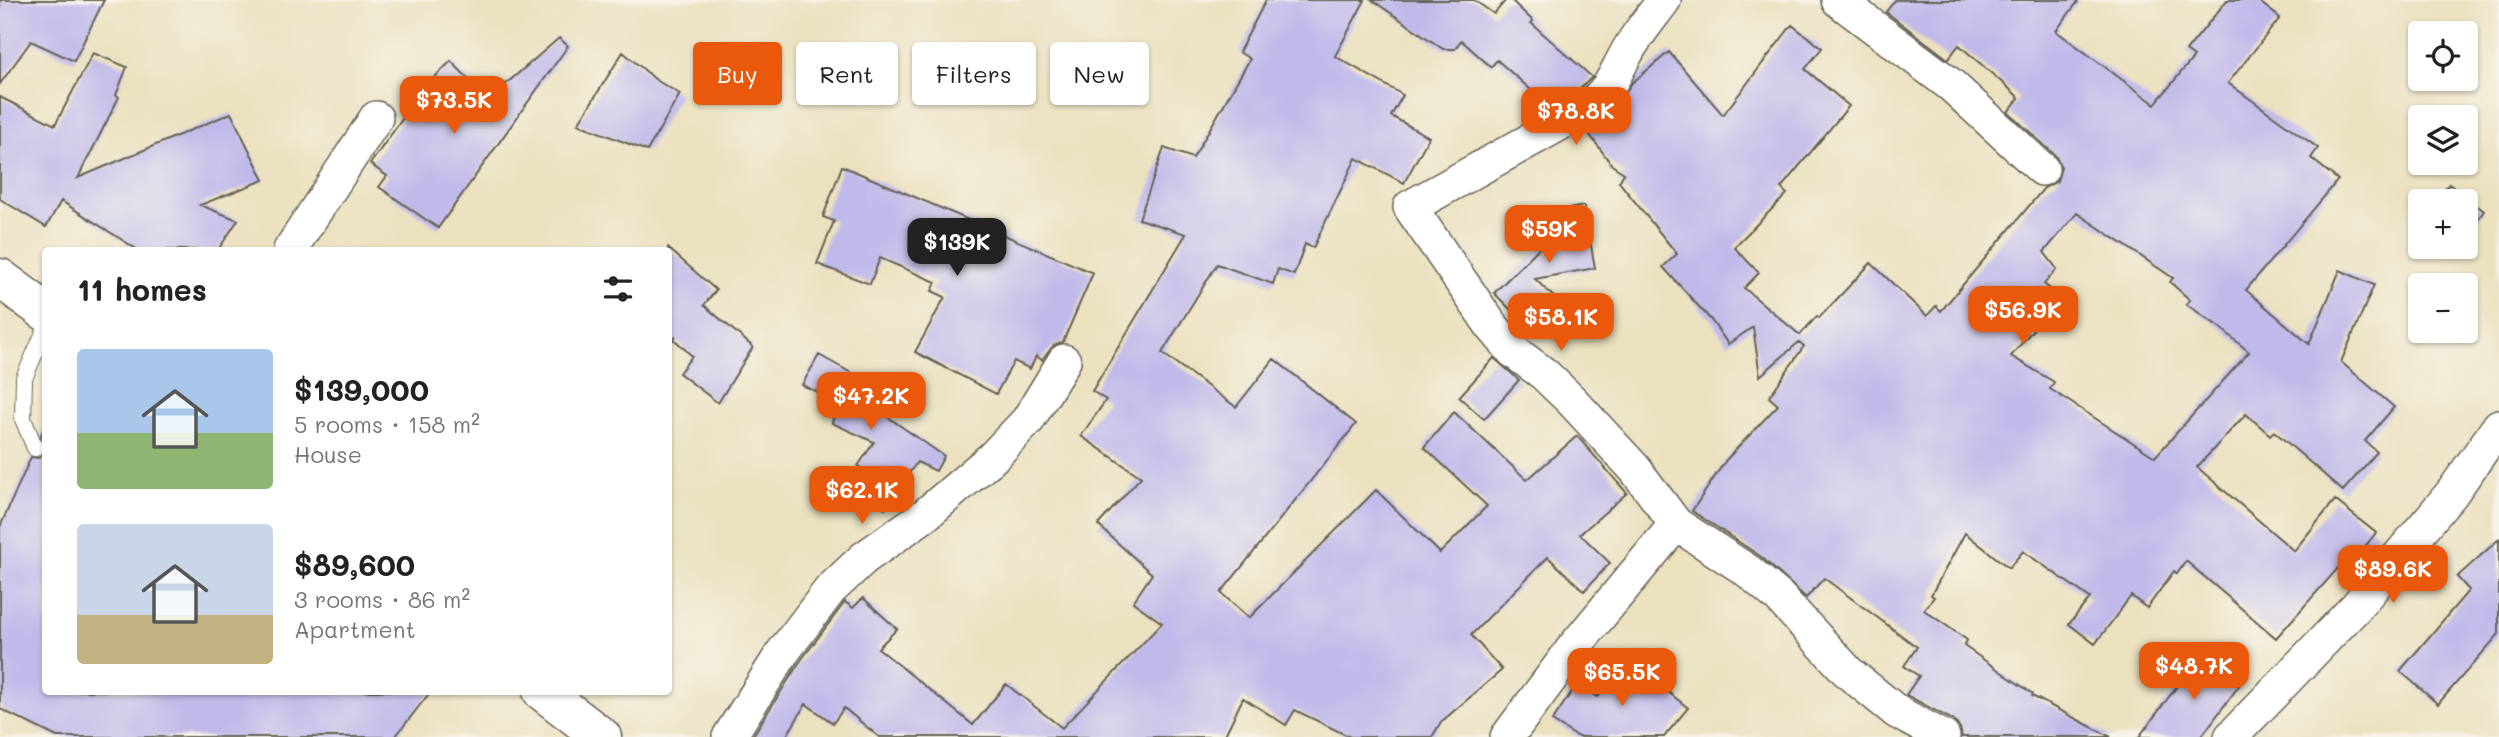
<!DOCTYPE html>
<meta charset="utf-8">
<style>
:root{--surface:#fff;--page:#f6f6f6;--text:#222;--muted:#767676;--accent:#ea580c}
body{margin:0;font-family:Mali,sans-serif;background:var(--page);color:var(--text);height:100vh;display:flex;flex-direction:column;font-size:26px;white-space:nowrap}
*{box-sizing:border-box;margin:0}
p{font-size:23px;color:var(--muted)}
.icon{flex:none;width:38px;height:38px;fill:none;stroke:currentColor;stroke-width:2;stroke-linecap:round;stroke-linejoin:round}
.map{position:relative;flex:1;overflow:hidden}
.side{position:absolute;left:42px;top:247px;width:630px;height:448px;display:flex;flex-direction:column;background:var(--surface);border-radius:7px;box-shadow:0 2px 5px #0004}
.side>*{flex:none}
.banner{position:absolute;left:693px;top:42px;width:665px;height:63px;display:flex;gap:14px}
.tools{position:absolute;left:2408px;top:21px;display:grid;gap:14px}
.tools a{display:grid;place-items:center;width:70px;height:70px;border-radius:7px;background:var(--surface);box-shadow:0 2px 5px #0004;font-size:35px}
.price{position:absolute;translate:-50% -60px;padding:0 16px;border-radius:14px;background:var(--accent);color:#fff;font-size:23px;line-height:46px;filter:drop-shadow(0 2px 4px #0008)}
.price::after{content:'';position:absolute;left:50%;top:42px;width:21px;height:16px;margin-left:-10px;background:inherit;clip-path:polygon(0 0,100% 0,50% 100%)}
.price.active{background:#222;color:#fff}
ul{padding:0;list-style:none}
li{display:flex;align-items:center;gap:21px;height:175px;padding:0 35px}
li span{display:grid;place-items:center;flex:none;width:196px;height:140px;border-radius:7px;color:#555}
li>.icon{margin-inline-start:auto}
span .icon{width:84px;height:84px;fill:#fffc;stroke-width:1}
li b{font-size:30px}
h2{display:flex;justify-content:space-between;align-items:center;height:84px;padding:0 35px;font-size:30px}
.tag{padding:0 24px;border-radius:7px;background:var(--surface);box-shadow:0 2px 5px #0004;font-size:24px;line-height:63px}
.tag.active{background:var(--accent);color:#fff}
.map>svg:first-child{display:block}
</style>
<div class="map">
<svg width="2499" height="737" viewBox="0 0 2499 737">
<rect width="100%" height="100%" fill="#f7f3e8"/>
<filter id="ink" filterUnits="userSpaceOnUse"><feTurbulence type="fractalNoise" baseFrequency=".0143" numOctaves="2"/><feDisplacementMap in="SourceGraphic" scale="14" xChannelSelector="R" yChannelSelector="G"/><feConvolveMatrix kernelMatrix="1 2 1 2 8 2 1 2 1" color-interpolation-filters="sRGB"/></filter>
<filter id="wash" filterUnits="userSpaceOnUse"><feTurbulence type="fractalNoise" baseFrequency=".00686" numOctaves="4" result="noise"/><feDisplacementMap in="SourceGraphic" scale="28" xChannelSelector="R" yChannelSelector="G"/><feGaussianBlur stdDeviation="1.57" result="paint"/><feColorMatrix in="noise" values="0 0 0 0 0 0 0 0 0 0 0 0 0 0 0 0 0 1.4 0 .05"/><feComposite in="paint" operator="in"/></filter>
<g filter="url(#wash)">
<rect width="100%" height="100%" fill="#ebe1bf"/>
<g id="blocks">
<path fill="#c0baea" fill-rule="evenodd" d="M0 0H104L74 61 31 41 0 84Z
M1266 0H1365L1335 56 1403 95 1391 116 1429 137 1404 183 1356 158 1313 248 1305 244 1294 275 1278 269 1273 284 1217 264 1162 353 1236 407 1274 359 1356 424 1221 593 1249 618 1376 490 1440 553 1487 506 1424 447 1454 412 1527 480 1577 436 1627 493 1580 534 1610 563 1584 591 1548 557 1471 635 1502 670 1441 722 1432 737H1350L1295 710 1286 725 1243 698 1224 737H879L844 708 833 723 806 704 786 737H752L799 663 845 602 853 608 863 598 897 629 878 648 973 725 1006 684 1062 728 1162 623 1133 602 1152 574 1098 525 1141 477 1081 436 1106 400 1092 391 1186 234 1139 219 1164 148 1193 158 1250 59 1239 52Z
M1372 0H1474L1494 14 1506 0H1511L1533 21 1531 23 1592 77 1578 91 1564 99 1558 91 1547 104 1497 60 1491 67 1461 40 1455 49H1443Z
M1895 0H2079L2056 31 2155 104 2194 57 2186 51 2227 0H2257L2280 18 2228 83 2318 148 2311 158 2338 180 2246 290 2309 344 2340 270 2374 285 2341 362 2394 407 2365 441 2377 452 2343 491 2274 431 2270 435 2246 414 2197 467 2294 551 2335 500 2376 533 2345 571 2339 567 2276 638 2186 561 2177 574 2174 571 2147 608 2131 596 2095 644 2069 624 2090 598 2023 551 2009 568 1965 533 1931 595 1934 597 1924 610 1967 640 1964 646 2033 694 2032 696 2111 737H1962L1960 728 1953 720 1906 695 1919 676 1904 666 1917 647 1824 578 1806 598 1760 556 1692 511 1726 460 1778 405 1769 397 1804 346 1799 342 1760 376 1753 327 1728 344 1711 320 1663 267 1677 254 1619 182 1624 173 1612 165 1587 131 1610 114 1632 83 1669 52 1723 115 1792 25 1822 48 1805 69 1849 106 1781 188 1787 194 1734 247 1759 273 1744 288 1800 335 1817 316 1819 318 1871 263 1927 316 1936 306 1941 311 2044 188 2057 181 2061 167 2055 155 2008 112 2019 98 2013 92 1959 45 1948 59 1886 12ZM2077 213 2173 278 2170 282 2190 300 2186 304 2221 328 2249 352 2155 457 2050 389 2054 382 2011 356 2060 297 2044 284 2057 269 2044 252Z
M559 38 568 46 438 228 379 187 387 176 370 164 426 86 451 61 487 98 484 103Z
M623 52 656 80 680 94 647 151 578 124Z
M93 53 127 67 116 95 119 97 78 178 231 113 264 180 200 205 238 220 218 250H138L61 201 46 227 0 199V97L55 125Z
M842 166 1093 273 1063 342 1054 345 1042 360 1036 356 1030 369 1014 361 996 394 915 352 945 297 932 291 936 282 880 258 870 284 817 264 834 221 823 217Z
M2449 184 2484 211 2466 235V201H2435Z
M1584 206 1595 268 1535 279 1560 303 1532 331 1494 293 1542 245 1537 215Z
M668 248 716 290 704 305 753 347 718 403 679 373 692 356 674 339 676 336 668 346Z
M819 355 873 385 869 404 944 456 936 471 917 462 885 508 853 486 864 471 858 466 874 442 832 423 837 401 802 385Z
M1494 358 1519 380 1484 419 1459 397Z
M46 424V691H431L395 737H57L0 709V527L31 457 38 458 44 454 45 445 41 435Z
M2499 539V634L2438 704 2400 671 2469 590 2457 577Z
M2201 654 2241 683 2201 737H2139Z
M1629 660 1688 708 1664 737H1578L1552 721 1577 684 1598 697Z"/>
</g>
</g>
<g filter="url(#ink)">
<use href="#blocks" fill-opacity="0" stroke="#646155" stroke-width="2"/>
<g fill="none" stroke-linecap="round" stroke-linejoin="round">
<g stroke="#646155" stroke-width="18">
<path id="lane" d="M35 448 23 419 24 378 46 328"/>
</g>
<g stroke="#646155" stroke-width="36">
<path id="street" d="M1664 0C1651 18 1635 36 1625 56 1613 78 1610 89 1590 107L1410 207 1491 325 1513 351 1544 374 1572 401 1635 469 1676 524 1748 571 1779 597 1849 673 1897 712 1943 737
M1838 0 1951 85 2042 169
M290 250 376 118
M729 737 783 652 830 590 864 558 925 515 993 457 1028 420 1064 361
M1507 737 1574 647 1676 524
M2231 737 2356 607 2452 493 2499 426"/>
</g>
<g stroke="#646155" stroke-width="41">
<path id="secondary" d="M0 278 46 312
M542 691 602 737"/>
</g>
<use href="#lane" stroke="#fff" stroke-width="16"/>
<use href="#street" stroke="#fff" stroke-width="33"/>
<use href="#secondary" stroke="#fff" stroke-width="38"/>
</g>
</g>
</svg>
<div class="tools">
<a><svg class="icon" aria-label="locate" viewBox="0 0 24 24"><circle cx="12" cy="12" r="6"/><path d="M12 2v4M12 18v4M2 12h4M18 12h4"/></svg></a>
<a><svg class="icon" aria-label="layers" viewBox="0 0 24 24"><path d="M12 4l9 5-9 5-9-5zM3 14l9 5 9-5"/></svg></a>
<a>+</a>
<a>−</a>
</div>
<b class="price" style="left:454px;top:136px">$73.5K</b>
<b class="price" style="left:1576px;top:147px">$78.8K</b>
<b class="price" style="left:1549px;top:265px">$59K</b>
<b class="price active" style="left:957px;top:278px">$139K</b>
<b class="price" style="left:2023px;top:346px">$56.9K</b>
<b class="price" style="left:1561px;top:353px">$58.1K</b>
<b class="price" style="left:871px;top:432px">$47.2K</b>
<b class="price" style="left:862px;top:526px">$62.1K</b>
<b class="price" style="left:2393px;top:605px">$89.6K</b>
<b class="price" style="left:2194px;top:702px">$48.7K</b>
<b class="price" style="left:1622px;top:708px">$65.5K</b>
<div class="banner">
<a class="tag active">Buy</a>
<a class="tag">Rent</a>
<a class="tag">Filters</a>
<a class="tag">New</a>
</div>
<section class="side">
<h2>11 homes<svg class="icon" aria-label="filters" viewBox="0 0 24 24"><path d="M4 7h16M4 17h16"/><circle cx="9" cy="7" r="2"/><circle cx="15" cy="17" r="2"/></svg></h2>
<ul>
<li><span style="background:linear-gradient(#a9c7e8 60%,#8fb573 0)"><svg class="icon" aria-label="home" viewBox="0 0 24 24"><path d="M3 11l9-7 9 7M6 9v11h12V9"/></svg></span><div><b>$139,000</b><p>5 rooms · 158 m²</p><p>House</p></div></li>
<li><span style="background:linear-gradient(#c9d6e8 65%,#c2b280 0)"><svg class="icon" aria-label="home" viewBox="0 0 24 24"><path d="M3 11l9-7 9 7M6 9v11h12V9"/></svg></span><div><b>$89,600</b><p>3 rooms · 86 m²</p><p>Apartment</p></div></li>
</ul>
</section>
</div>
